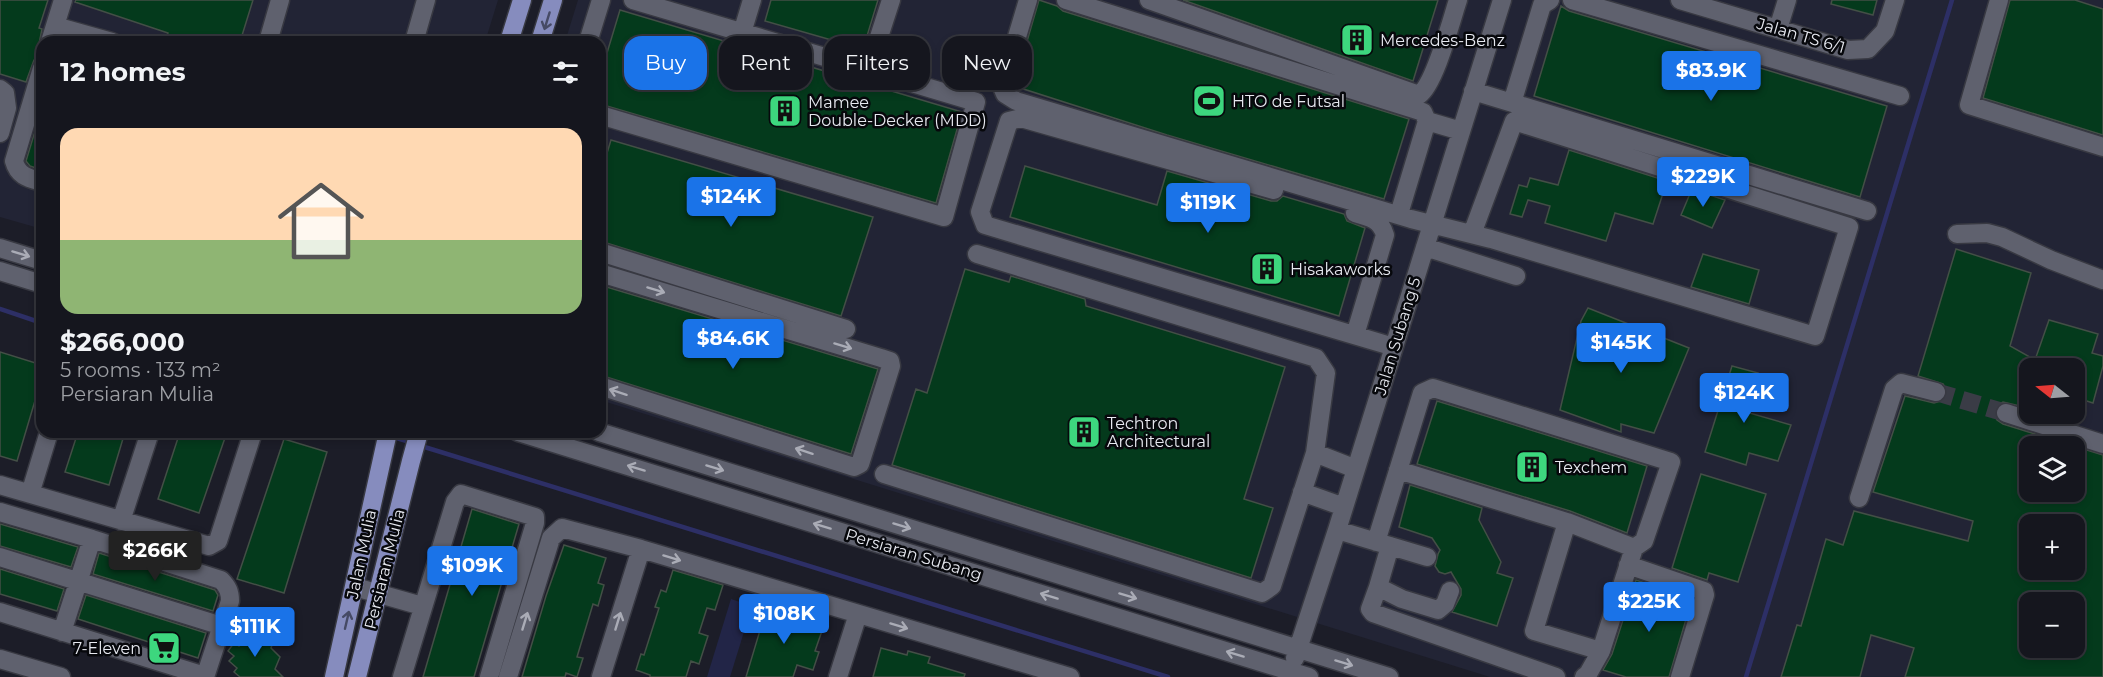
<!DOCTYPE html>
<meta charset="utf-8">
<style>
:root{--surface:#15161e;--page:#22232b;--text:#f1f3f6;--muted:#9d9fa4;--line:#34353c;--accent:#1a73e8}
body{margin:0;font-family:Montserrat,sans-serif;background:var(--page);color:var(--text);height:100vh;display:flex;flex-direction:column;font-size:22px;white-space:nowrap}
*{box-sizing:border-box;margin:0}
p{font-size:20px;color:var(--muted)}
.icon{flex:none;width:33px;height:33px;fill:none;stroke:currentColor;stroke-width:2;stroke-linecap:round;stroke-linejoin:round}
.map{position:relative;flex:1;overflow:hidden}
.drawer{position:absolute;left:36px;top:36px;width:570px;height:402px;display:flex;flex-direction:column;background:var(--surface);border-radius:18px;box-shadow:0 3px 9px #0003,0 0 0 2px var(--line)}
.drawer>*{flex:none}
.hud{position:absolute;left:624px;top:36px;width:570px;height:54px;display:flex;gap:12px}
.needle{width:39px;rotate:287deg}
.fabs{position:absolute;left:2019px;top:358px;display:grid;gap:12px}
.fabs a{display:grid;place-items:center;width:66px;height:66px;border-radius:12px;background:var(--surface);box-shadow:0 3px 9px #0003,0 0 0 2px var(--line);font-size:30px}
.price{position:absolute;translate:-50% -51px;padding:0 14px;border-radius:6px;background:var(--accent);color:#fff;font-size:20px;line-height:39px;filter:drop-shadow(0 2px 3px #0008)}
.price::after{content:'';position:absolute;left:50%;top:36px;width:18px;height:14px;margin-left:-9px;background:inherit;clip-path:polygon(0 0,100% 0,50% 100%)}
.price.active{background:#222;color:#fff}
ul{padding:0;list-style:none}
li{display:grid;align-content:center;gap:12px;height:318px;padding:0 24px}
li+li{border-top:2px solid var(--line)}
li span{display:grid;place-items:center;height:186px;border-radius:18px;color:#555}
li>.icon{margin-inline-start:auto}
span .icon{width:108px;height:108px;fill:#fffc;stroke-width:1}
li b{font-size:26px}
h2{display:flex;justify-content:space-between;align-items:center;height:72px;padding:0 24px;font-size:26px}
.tag{padding:0 21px;border-radius:18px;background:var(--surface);box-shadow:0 3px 9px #0003,0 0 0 2px var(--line);font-size:21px;line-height:54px}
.tag.active{background:var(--accent);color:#fff}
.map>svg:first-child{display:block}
</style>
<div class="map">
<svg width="2103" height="677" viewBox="0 0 2103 677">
<rect width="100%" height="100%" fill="#1c1d28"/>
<path fill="#222435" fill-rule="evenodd" d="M0 0H498L485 42H42V229L0 217Z
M578 0H2103V677H1490L600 400V42H565ZM2030 369H2074V414H2030ZM2030 447H2074V492H2030ZM2030 525H2074V570H2030ZM2030 603H2074V648H2030Z"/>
<path fill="#222547" d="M731 599 752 606 730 677H707Z"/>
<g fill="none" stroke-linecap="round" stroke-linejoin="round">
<path stroke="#2d2f66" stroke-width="4.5" d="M0 309 42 323
M393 437 410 442
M418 445 1168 677
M1746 677 1952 0"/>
</g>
<path fill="#043a1c" stroke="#434f46" stroke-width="1.5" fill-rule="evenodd" d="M0 0H48L39 28 42 29 39 44 42 50V57L34 60 26 82 0 74Z
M76 0H253L240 42H165L168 33 75 2Z
M771 0H878L863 49 765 21Z
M1039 0 1057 6 1063 11 1409 119 1384 199 1167 135 1014 86Z
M1183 0H1438L1413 81Z
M1832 0H1877L1873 15 1831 4Z
M2010 0H2075L2103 9V135L1983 98Z
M1561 6 1569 11 1887 106 1860 197 1534 96Z
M620 10 962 112 936 203 600 104V76Z
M42 108V159L39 169 30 166 26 161Z
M611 140 873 217 841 316 600 241V176Z
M1569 150 1667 181 1653 224 1615 213 1606 241 1545 223 1550 206 1528 200 1522 217 1510 214 1519 185 1527 187 1530 178 1558 185Z
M1025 166 1157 205 1167 171 1271 201H1277L1283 196 1344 214 1347 221 1365 228 1339 316 1010 217Z
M1692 189 1725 200 1712 228 1681 215Z
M1956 249 2031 273 2010 346 2035 360 2049 320 2098 334 2092 353 2103 356V366L2093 403 2074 397V369H2030V375L2020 406 2003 402 1998 405 1995 415 1997 420 2003 424 2103 455V677H1905L1914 648 1871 635 1860 677H1781L1797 625 1801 626 1826 539 1843 545 1854 511 1968 541 1973 521 1873 492 1905 396 1934 403 1944 400 1947 395V390L1943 384 1918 376ZM2030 447H2074V492H2030ZM2030 525H2074V577L2051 570H2030ZM2030 603H2074V648H2030Z
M1703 254 1759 270 1749 304 1691 287Z
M965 269 1009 282 1011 276 1085 299 1086 306 1285 367 1244 499 1273 508 1251 578 892 465 916 389 927 393Z
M600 285 878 369 851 454 600 375Z
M1588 308 1689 348 1654 433 1621 424V432L1560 410 1581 321Z
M0 352 42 365 35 394H37L17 461 0 456Z
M1732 366 1758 373 1746 412 1791 425 1778 461 1749 453 1746 465 1705 452Z
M1437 401 1647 466 1627 533 1570 511 1417 464Z
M78 432H125L109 485 65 472Z
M188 432H227L199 513 158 499 179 435 187 438Z
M284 439 327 452 284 593 237 579Z
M1701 474 1766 494 1738 582 1709 573 1707 580 1672 568Z
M1410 485 1482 508 1479 520 1501 562 1497 573 1513 578 1497 626 1452 612 1461 595V589L1451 572 1445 574 1439 572 1435 566 1438 554 1440 550 1432 538 1399 527Z
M472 509 519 524 474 677H423Z
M0 524 78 547 71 567 0 546Z
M564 545 606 558 598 583 604 585 598 606 593 604 577 657 583 658 577 677 566 673 565 677H522L546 596Z
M99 553 215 590 218 595 213 611 93 574Z
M0 569 64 589 57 611 0 594Z
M673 570 723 585 715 610 707 608 699 633 708 636 699 664 691 661 686 677H650V675L636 670 641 654 644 655 659 608 655 607 661 590 666 592Z
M1636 580 1692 599 1669 677H1626L1603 670 1612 654Z
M86 595 206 633 198 658 78 619Z
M767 607 824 625 815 651 819 652 813 670 797 665 793 677H746Z
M258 633 273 642 271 648 280 657 275 669 283 677H240L234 672 237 668 229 661 234 656 228 651 234 643 239 646 244 639 250 643Z
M881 648 907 655 908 651 930 657 928 663 965 674 964 677H873Z"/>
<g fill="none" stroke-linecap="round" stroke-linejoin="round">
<path stroke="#3a3c46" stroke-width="18" stroke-dasharray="18 9" stroke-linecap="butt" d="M1936 392 2006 413"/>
<g stroke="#383942" stroke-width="21">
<path id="minor" d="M1028 0 1002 87 1005 94 1016 101 1411 219 1491 239 1815 336 1849 227 1514 121 1472 234
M1066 0 1423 112 1427 121 1399 214
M1149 0 1419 95C1435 84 1451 21 1458 0
M1572 0 1900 96
M1680 0 1848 50 1868 49 1885 31 1895 0
M1999 0 1969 105 2103 147
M55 26 112 42
M1778 29 1787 0
M742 33 752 0
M50 42 63 0
M268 42 280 0
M414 42 426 0
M588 42 601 0
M42 68 14 161C18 176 28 178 42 182
M868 71 891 0
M0 89 5 93 7 108 0 133
M1473 91 1867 211
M1512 103 1542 5 1550 0
M600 115 944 217 976 102 633 0
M1427 121 1461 131
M1274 190 1021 118 1009 121 980 212 985 225 1394 347
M1355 213C1370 217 1381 220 1385 235L1355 335
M1957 234 1987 233 2002 237 2051 260 2103 280
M1425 247 1516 276
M0 248 42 261
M600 252 846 329
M977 254 1316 358 1326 373 1315 453 1356 469
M0 271 42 284
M600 273 881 358 890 361 891 366 860 464 854 467 600 386
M2006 413 2103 444
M518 432 1309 677
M599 432 1389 677
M884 474 1262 593 1272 586 1315 453
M0 485 209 546 218 541 253 432
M1302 492 1344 507
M30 494 49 432
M1859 498 1894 389 1901 383 1936 392
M0 512 92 539 221 580C228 587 230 592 230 601L205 677
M121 521 150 432
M1567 522 1534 631 1601 651 1634 548
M1337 530 1427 557
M1376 542 1422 393 1433 388 1671 462 1644 541 1634 548 1567 522 1398 470
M1390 546 1378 587 1402 599 1438 610 1445 604 1450 591
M0 557 222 626
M1628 565 1704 591 1705 595 1680 677
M355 587 422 606
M1378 587 1370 609 1373 613 1556 677
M0 612 205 676
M62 632 92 539
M1295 658 1337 530 1502 0
M0 659 61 677
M402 677 455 502 461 494 535 517V523L489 677
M508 677 551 538 562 528 641 549 1070 677
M601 677 641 549
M838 677 858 614
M1584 677 1588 674 1601 651"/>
</g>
<g stroke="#383942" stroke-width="21">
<path id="major" d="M509 42 522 0
M540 42 553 0
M334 677 388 432
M357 677 411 461 419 432"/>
</g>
<use href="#minor" stroke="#5f616e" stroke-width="18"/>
<use href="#major" stroke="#868cbe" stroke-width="18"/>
</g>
<defs><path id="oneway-shaft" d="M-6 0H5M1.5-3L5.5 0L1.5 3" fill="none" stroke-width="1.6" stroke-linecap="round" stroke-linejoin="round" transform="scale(1.5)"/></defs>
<g stroke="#464a65">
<use href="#oneway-shaft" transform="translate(547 21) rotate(107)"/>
<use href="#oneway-shaft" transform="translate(347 620) rotate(-77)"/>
</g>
<g stroke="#aaacb6">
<use href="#oneway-shaft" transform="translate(21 254) rotate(17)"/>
<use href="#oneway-shaft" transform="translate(656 290) rotate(17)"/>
<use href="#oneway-shaft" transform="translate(843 346) rotate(17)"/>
<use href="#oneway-shaft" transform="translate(618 392) rotate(-162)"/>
<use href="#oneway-shaft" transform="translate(804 451) rotate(-162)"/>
<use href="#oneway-shaft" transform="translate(636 468) rotate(-163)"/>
<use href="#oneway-shaft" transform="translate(715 468) rotate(17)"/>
<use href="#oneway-shaft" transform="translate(822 526) rotate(-163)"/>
<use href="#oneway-shaft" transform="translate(902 526) rotate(17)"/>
<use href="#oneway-shaft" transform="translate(672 558) rotate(17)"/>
<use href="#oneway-shaft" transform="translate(1049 596) rotate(-163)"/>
<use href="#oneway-shaft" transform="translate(1128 596) rotate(17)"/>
<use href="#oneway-shaft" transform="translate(525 621) rotate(-73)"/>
<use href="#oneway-shaft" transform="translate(618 621) rotate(-73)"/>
<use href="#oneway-shaft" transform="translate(899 626) rotate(17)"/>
<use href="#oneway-shaft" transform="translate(1235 654) rotate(-163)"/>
<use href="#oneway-shaft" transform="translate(1344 663) rotate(17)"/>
</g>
<defs>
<g id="building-square" transform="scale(1.725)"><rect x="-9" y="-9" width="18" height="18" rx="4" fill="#3dd77e" stroke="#07080c"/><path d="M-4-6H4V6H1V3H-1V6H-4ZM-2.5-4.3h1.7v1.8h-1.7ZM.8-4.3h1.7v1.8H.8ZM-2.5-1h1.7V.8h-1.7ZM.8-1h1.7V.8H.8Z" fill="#111"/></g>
<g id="stadium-square" transform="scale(1.725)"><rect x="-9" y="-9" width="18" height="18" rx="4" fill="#3dd77e" stroke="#07080c"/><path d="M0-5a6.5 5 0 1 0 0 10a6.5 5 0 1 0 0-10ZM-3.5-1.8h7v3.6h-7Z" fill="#111"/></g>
<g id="supermarket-square" transform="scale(1.725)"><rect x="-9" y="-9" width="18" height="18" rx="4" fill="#3dd77e" stroke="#07080c"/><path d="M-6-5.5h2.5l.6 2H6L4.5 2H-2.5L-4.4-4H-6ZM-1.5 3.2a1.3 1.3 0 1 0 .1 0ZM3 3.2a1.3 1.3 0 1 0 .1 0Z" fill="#111"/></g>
</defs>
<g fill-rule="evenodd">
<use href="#building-square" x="1357" y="40"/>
<use href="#stadium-square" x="1209" y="101"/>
<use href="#building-square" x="785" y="111"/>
<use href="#building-square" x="1267" y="269"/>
<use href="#building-square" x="1084" y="432"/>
<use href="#building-square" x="1532" y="467"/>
<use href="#supermarket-square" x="164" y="648"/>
</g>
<g text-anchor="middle" stroke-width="5" stroke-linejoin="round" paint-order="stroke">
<g font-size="16" fill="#e7e9f0" stroke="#07080c">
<text transform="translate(1801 35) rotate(16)" y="6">Jalan TS 6/1</text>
<text transform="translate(1397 336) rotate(-73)" y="6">Jalan Subang 5</text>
<text transform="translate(361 554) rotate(-78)" y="6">Jalan Mulia</text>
<text transform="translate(914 554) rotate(17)" y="6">Persiaran Subang</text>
<text transform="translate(384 569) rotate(-76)" y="6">Persiaran Mulia</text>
</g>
<g font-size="16" fill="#e7e9f0" stroke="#07080c" text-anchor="start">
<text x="1380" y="46">Mercedes-Benz</text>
<text x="1232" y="107">HTO de Futsal</text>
<text x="808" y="108">Mamee<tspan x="808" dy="18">Double-Decker (MDD)</tspan></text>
<text x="1290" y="275">Hisakaworks</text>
<text x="1107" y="429">Techtron<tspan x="1107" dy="18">Architectural</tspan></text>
<text x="1555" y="473">Texchem</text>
<text x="141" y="654" text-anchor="end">7-Eleven</text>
</g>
</g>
</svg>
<div class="fabs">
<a><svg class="needle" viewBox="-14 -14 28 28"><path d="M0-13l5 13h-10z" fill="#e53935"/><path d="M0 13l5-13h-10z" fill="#9d9fa4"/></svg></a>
<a><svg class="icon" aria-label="layers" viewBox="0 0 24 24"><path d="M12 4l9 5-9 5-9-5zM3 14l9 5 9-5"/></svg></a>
<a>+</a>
<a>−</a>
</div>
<b class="price" style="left:1711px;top:102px">$83.9K</b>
<b class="price" style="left:1703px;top:208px">$229K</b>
<b class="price" style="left:731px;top:228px">$124K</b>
<b class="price" style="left:1208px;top:234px">$119K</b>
<b class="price" style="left:733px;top:370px">$84.6K</b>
<b class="price" style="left:1621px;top:374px">$145K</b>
<b class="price" style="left:1744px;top:424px">$124K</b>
<b class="price active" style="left:155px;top:582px">$266K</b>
<b class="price" style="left:472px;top:597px">$109K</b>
<b class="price" style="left:1649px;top:633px">$225K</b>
<b class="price" style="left:784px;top:645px">$108K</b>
<b class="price" style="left:255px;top:658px">$111K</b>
<div class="hud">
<a class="tag active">Buy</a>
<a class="tag">Rent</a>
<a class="tag">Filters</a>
<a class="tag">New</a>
</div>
<section class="drawer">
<h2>12 homes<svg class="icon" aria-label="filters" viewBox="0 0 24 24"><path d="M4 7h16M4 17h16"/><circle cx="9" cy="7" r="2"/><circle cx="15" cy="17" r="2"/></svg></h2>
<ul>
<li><span style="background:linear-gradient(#ffd9b3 60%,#8fb573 0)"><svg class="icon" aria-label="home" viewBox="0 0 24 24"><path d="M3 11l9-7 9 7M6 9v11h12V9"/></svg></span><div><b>$266,000</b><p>5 rooms · 133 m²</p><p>Persiaran Mulia</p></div></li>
</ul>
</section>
</div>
